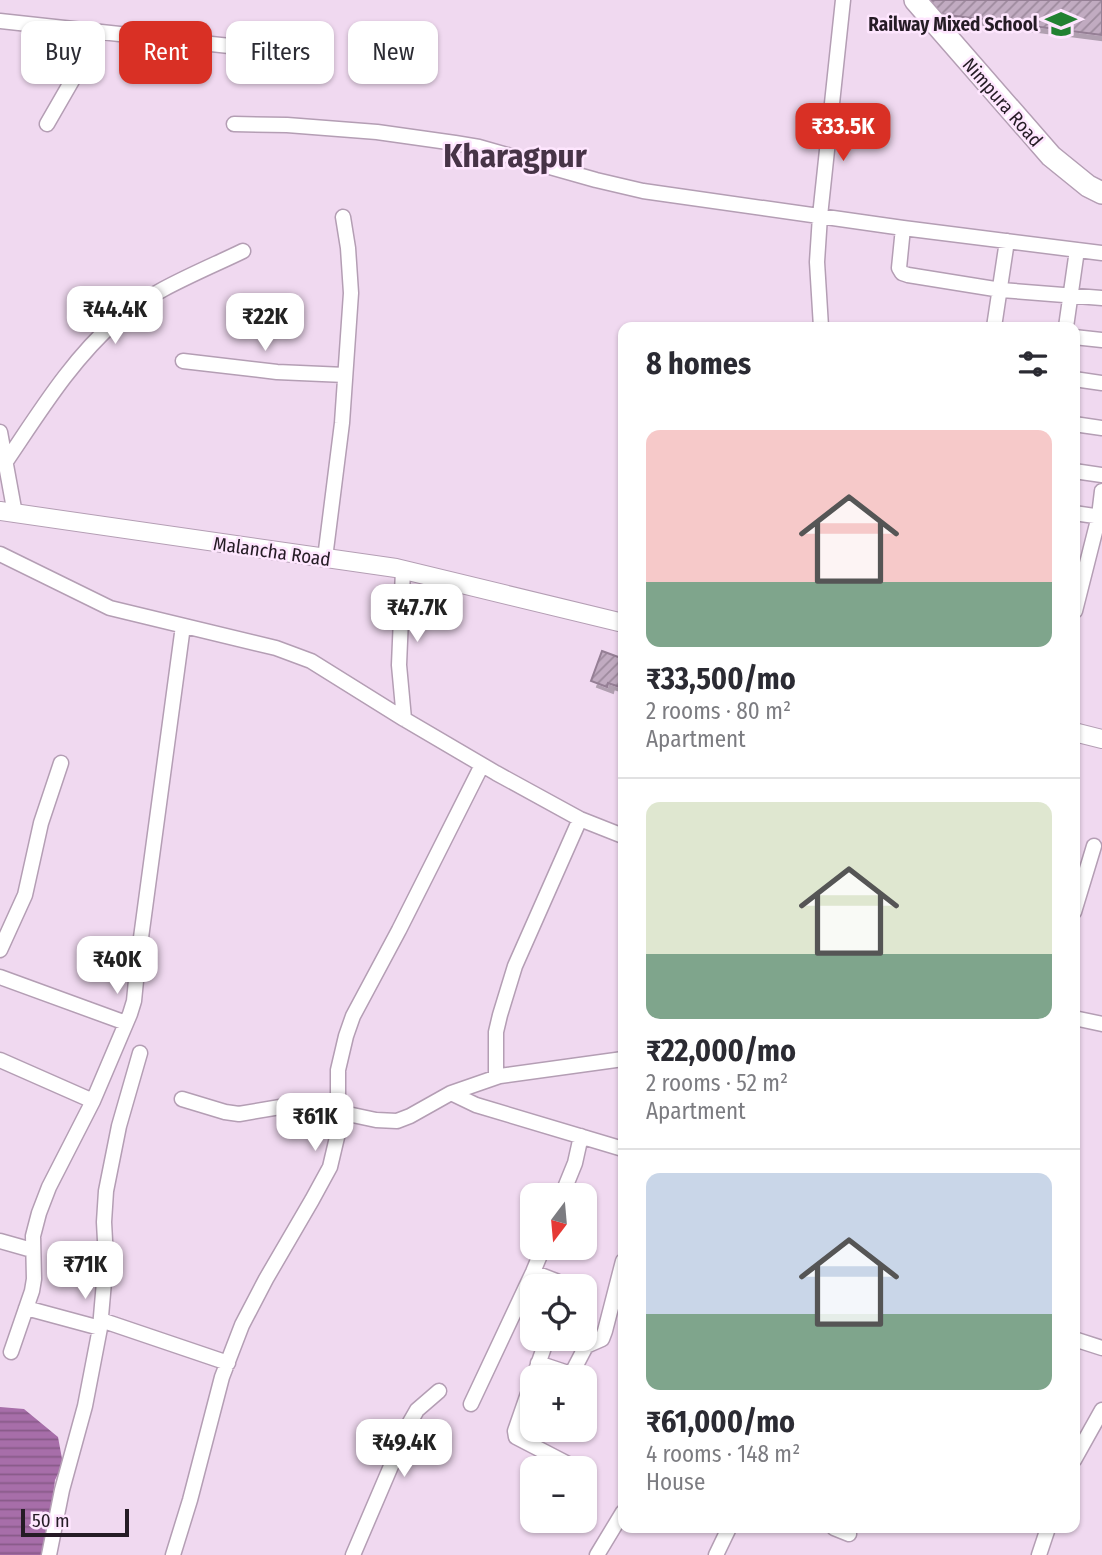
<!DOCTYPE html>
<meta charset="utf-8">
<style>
:root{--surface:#fff;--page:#f7f7f7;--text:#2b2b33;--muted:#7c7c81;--line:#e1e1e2;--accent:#d93025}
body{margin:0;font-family:"Fira Sans Condensed",sans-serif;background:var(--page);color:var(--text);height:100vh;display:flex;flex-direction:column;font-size:26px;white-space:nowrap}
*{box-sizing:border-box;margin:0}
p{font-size:23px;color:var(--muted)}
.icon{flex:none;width:38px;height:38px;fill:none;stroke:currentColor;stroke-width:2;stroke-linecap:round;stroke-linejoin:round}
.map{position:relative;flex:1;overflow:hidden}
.sheet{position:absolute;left:618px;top:322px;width:462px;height:1211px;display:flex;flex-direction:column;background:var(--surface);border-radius:14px;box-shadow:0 2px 5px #0004}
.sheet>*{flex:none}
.guide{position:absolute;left:21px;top:21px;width:492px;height:63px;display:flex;gap:14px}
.needle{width:46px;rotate:196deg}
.buttons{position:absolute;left:520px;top:1183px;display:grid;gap:14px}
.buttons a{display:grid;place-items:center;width:77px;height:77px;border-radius:14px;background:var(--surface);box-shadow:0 2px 5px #0004;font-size:35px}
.scale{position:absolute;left:21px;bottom:18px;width:108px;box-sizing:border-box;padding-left:7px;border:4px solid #251c25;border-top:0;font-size:19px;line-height:24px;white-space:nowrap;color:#251c25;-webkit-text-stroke:5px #fee6fe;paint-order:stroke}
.price{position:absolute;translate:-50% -60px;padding:0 16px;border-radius:14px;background:#fff;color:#222;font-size:23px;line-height:46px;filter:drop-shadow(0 2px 4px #0008)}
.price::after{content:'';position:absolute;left:50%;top:42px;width:21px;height:16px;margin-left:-10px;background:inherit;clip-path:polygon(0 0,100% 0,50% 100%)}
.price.selected{background:var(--accent);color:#fff}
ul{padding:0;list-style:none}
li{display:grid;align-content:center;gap:14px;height:371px;padding:0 28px}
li+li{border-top:2px solid var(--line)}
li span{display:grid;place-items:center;height:217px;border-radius:14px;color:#555}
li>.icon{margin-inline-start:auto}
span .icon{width:126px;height:126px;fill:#fffc;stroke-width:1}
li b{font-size:30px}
h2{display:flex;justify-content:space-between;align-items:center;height:84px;padding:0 28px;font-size:30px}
.pill{padding:0 24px;border-radius:14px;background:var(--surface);box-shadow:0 2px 5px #0004;font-size:24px;line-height:63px}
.pill.selected{background:var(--accent);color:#fff}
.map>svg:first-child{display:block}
</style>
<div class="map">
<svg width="1102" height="1555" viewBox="0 0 1102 1555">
<defs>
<pattern id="water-rules" width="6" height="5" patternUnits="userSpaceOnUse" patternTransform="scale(1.75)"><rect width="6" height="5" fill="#a76ea9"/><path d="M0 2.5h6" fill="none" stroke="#885a89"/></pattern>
<pattern id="building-hatch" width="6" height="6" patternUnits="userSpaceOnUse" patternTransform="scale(1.75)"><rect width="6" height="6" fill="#c1abc1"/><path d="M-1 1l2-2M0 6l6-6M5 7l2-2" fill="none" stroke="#9d8a9d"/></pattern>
<filter id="shadow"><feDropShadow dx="6" dy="6" stdDeviation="0" flood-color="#0004"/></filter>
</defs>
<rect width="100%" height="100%" fill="#f0d9f0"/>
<path fill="url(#water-rules)" d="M0 1407 24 1409 58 1437 63 1464 55 1480 49 1531 43 1555H0Z"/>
<path fill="url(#building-hatch)" stroke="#957f95" stroke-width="2" filter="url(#shadow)" d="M927 0H1102V35L940 14Z
M602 651 621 658 623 655V688L608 683 607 687 591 681Z"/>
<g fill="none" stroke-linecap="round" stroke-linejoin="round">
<g stroke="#b49eb4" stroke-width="17">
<path id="minor" d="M0 21 285 52
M47 124 100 32
M234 124 287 125 377 132 455 143 479 147 596 180 643 191 903 228 1102 253
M903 228 899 268 902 273 908 275 1001 290 1102 298
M821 327 817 262 820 216 843 0
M994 327 1007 241
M1066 327 1077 250
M1074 337 1102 340
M183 361 277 372 345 375
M1074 379 1102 383
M1074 424 1102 428
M0 432 15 514
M5 463C39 413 71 360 117 320 150 291 204 270 243 251
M1074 471 1102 475
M1074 513 1102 517
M0 554 110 608 276 648 311 661 404 719 496 773 580 819 623 836
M325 558 342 423 351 293 348 248 343 217
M403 570 399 665 404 719
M1075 611 1099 516 1102 491
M1074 912 1094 846
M0 950 25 895 41 823 61 763
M0 977 126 1023
M1074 1018 1102 1024
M0 1060 93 1101
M496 1077V1032L500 1015 515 966 580 819
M451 1093 476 1105 623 1149
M182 1099 225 1112 239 1114 292 1105 329 1110 376 1120 397 1121 410 1116 451 1093 500 1076 623 1059
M562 1195 575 1163 581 1136
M0 1241 32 1250
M533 1272 556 1281 561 1286
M26 1308 100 1328
M101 1320 228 1363
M1074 1339 1102 1348
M11 1352 32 1291 34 1279 33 1236 39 1213 49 1187 93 1101 130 1014 134 1001 138 960 183 626
M538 1363 568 1373 573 1371 586 1346 602 1339 605 1331 623 1261
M535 1373 547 1339
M532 1382 515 1431 516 1437 570 1465
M471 1404 533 1272 543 1248
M1074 1460 1102 1410
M834 1528 849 1534
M49 1555 62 1490 85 1406 100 1328 106 1259 104 1222 106 1191 119 1126 140 1053
M173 1555 190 1500 222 1377 242 1325 266 1279 312 1200 330 1167 338 1133V1070L346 1036 353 1016 399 930 482 765
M353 1555 409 1424 417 1410 439 1391
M597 1555 623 1512
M716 1555 729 1528
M1039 1555 1048 1528"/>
</g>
<g stroke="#b49eb4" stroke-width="20">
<path id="tertiary" d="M0 511 396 568 623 623
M1074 732 1102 739"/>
</g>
<g stroke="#b49eb4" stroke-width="24">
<path id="primary" d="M915 0 1051 156 1088 186 1102 193"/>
</g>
<use href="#minor" stroke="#fff" stroke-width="14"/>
<use href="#tertiary" stroke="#fff" stroke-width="18"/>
<use href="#primary" stroke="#fff" stroke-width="21"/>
</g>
<defs>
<g id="school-bare" transform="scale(2.415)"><path d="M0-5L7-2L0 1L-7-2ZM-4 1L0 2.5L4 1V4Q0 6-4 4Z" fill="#228132" stroke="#fee6fe" stroke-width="2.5" paint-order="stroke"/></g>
</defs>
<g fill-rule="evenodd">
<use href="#school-bare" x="1061" y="24"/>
</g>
<g text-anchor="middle" stroke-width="5" stroke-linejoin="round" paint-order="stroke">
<g font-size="19" font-weight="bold" fill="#251c25" stroke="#fee6fe" text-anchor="end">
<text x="1038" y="31">Railway Mixed School</text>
</g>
<g font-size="19" fill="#251c25" stroke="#fee6fe">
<text transform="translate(1003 102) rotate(49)" y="7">Nimpura Road</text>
<text transform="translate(272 551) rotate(8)" y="7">Malancha Road</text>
</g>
<g font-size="33" font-weight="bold" fill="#473447" stroke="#fee6fe">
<text x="515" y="167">Kharagpur</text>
</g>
</g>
</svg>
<div class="buttons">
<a><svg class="needle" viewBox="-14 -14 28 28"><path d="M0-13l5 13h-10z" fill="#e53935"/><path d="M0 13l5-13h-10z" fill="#7c7c81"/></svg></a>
<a><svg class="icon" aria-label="locate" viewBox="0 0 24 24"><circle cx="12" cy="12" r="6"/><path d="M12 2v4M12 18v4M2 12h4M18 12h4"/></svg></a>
<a>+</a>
<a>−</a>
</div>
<div class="scale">50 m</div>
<b class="price selected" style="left:843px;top:163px">₹33.5K</b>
<b class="price" style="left:115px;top:346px">₹44.4K</b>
<b class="price" style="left:265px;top:353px">₹22K</b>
<b class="price" style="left:417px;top:644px">₹47.7K</b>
<b class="price" style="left:117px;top:996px">₹40K</b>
<b class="price" style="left:315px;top:1153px">₹61K</b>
<b class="price" style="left:85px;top:1301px">₹71K</b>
<b class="price" style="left:404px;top:1479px">₹49.4K</b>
<div class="guide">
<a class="pill">Buy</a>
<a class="pill selected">Rent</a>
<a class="pill">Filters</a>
<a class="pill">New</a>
</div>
<section class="sheet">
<h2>8 homes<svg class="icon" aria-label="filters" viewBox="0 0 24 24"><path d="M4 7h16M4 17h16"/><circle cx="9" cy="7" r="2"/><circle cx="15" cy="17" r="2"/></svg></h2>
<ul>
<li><span style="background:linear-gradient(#f6c9c9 70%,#7fa58c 0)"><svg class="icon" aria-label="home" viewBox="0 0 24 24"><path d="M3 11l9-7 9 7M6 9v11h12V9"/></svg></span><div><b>₹33,500/mo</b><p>2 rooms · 80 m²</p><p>Apartment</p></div></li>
<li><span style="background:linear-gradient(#dfe7d0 70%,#7fa58c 0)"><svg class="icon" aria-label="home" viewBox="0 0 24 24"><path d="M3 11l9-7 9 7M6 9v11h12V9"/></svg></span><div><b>₹22,000/mo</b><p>2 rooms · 52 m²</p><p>Apartment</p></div></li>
<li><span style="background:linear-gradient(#c9d6e8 65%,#7fa58c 0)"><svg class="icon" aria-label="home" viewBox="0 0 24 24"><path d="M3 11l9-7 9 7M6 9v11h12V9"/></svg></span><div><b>₹61,000/mo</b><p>4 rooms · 148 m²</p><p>House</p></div></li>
</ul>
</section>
</div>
